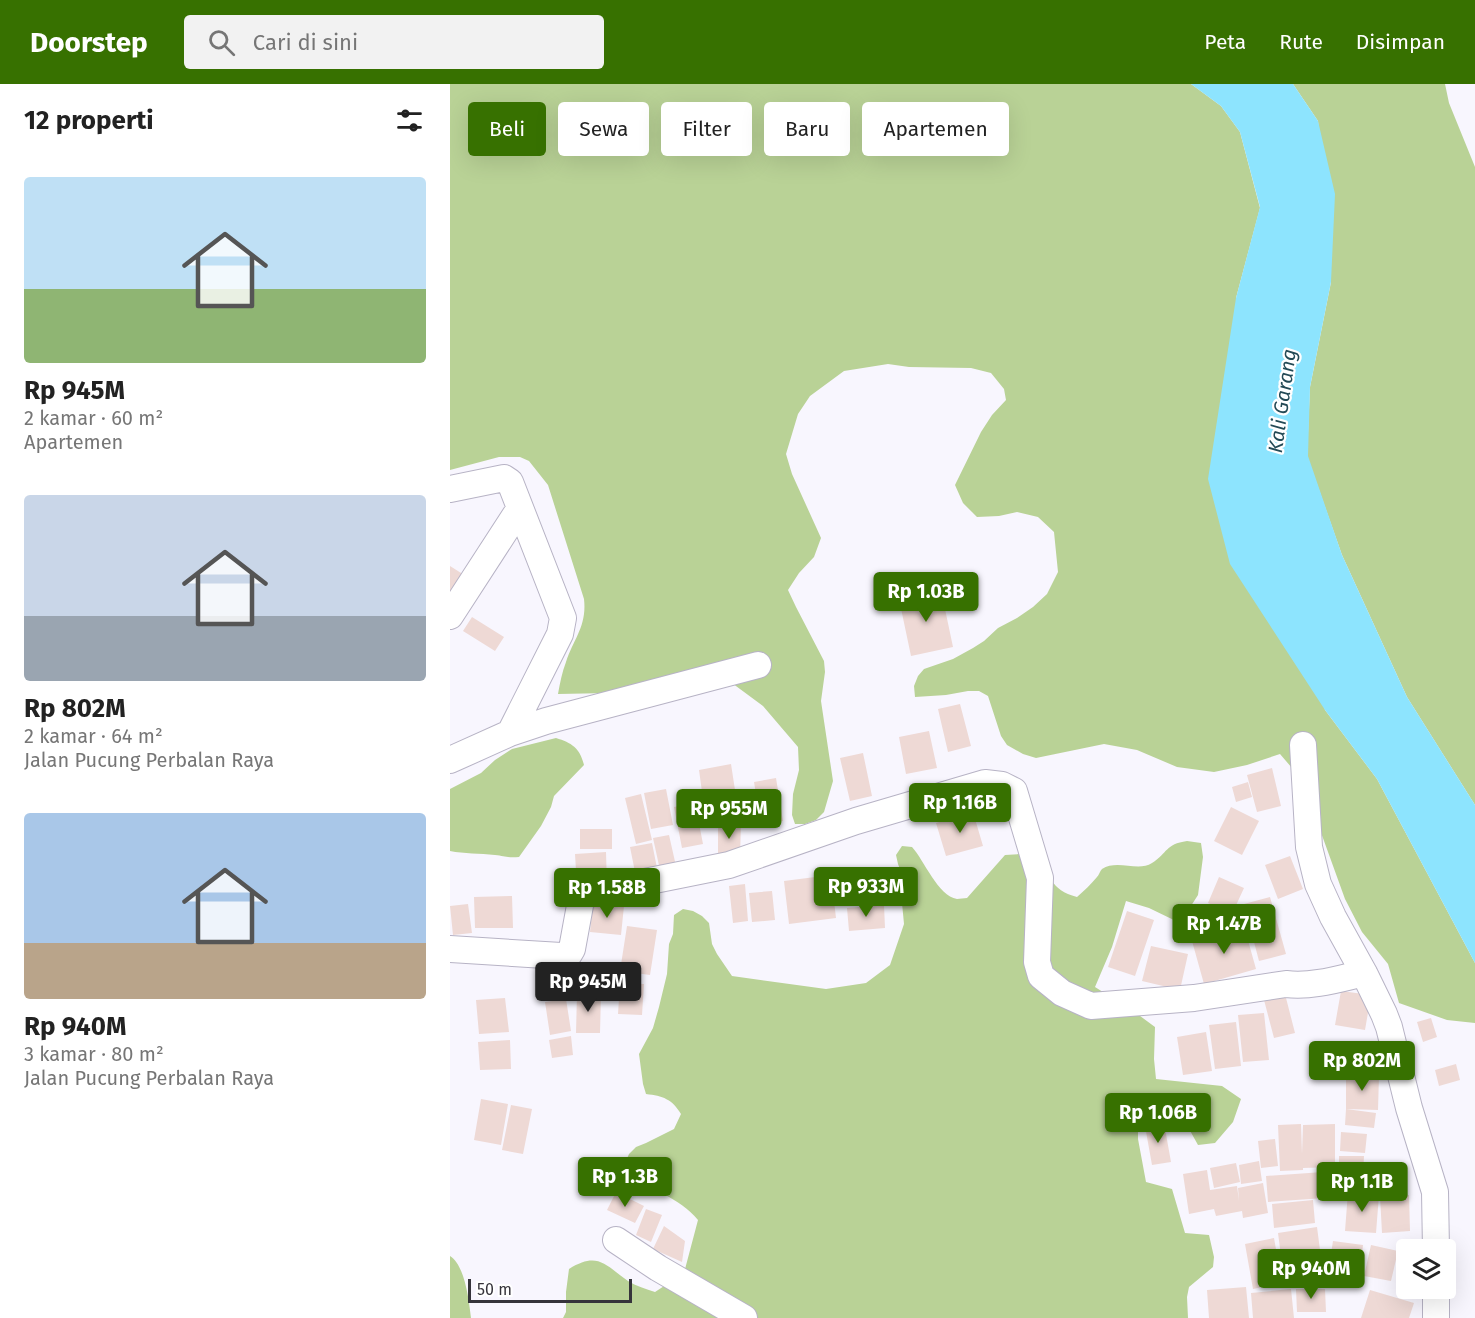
<!DOCTYPE html>
<html lang="id">
<meta charset="utf-8">
<style>
:root{--surface:#fff;--page:#f2f2f2;--text:#222;--muted:#767676;--accent:#377100}
body{margin:0;font-family:"Fira Sans",sans-serif;background:var(--page);color:var(--text);height:100vh;display:flex;flex-direction:column;font-size:22px;white-space:nowrap}
*{box-sizing:border-box;margin:0}
p{font-size:20px;color:var(--muted)}
.icon{flex:none;width:33px;height:33px;fill:none;stroke:currentColor;stroke-width:2;stroke-linecap:round;stroke-linejoin:round}
.map{position:relative;flex:1;overflow:hidden}
.panel{display:flex;flex-direction:column;background:var(--surface);width:450px}
.panel>*{flex:none}
.top-card{position:absolute;left:18px;top:18px;width:570px;height:54px;display:flex;gap:12px}
.controls{position:absolute;left:946px;top:1155px;display:grid;gap:12px}
.controls a{display:grid;place-items:center;width:60px;height:60px;border-radius:6px;background:var(--surface);box-shadow:0 6px 24px #0002;font-size:30px}
.scale{position:absolute;left:18px;bottom:15px;width:164px;box-sizing:border-box;padding-left:6px;border:3px solid #36343b;border-top:0;font-size:16px;line-height:21px;white-space:nowrap;color:#36343b;-webkit-text-stroke:4px #fff;paint-order:stroke}
.price{position:absolute;translate:-50% -51px;padding:0 14px;border-radius:6px;background:var(--accent);color:#fff;font-size:20px;line-height:39px;filter:drop-shadow(0 2px 3px #0008)}
.price::after{content:'';position:absolute;left:50%;top:36px;width:18px;height:14px;margin-left:-9px;background:inherit;clip-path:polygon(0 0,100% 0,50% 100%)}
.price.current{background:#222;color:#fff}
ul{padding:0;list-style:none}
li{display:grid;align-content:center;gap:12px;height:318px;padding:0 24px}
li span{display:grid;place-items:center;height:186px;border-radius:6px;color:#555}
li>.icon{margin-inline-start:auto}
span .icon{width:108px;height:108px;fill:#fffc;stroke-width:1}
li b{font-size:26px}
h2{display:flex;justify-content:space-between;align-items:center;height:72px;padding:0 24px;font-size:26px}
.chip{padding:0 21px;border-radius:6px;background:var(--surface);box-shadow:0 6px 24px #0002;font-size:21px;line-height:54px}
.chip.current{background:var(--accent);color:#fff}
header{display:flex;align-items:center;gap:36px;box-sizing:border-box;height:84px;padding:0 30px;background:var(--accent);color:#fff}
header strong{font-size:28px}
nav{display:flex;gap:33px;margin-inline-start:auto;font-size:21px}
.search{width:420px;height:54px;background:var(--page);display:flex;align-items:center;gap:15px;box-sizing:border-box;padding:0 21px;border-radius:6px;color:var(--muted);font-size:22px}
main{display:flex;flex:1;min-height:0}
.map>svg:first-child{display:block}
</style>
<header>
<strong>Doorstep</strong>
<div class="search"><svg class="icon" aria-label="search" viewBox="0 0 24 24"><circle cx="10" cy="10" r="6"/><path d="M15 15l6 6"/></svg>Cari di sini</div>
<nav><a>Peta</a><a>Rute</a><a>Disimpan</a></nav>
</header>
<main>
<section class="panel">
<h2>12 properti<svg class="icon" aria-label="filters" viewBox="0 0 24 24"><path d="M4 7h16M4 17h16"/><circle cx="9" cy="7" r="2"/><circle cx="15" cy="17" r="2"/></svg></h2>
<ul>
<li><span style="background:linear-gradient(#bfe0f5 60%,#8fb573 0)"><svg class="icon" aria-label="home" viewBox="0 0 24 24"><path d="M3 11l9-7 9 7M6 9v11h12V9"/></svg></span><div><b>Rp 945M</b><p>2 kamar · 60 m²</p><p>Apartemen</p></div></li>
<li><span style="background:linear-gradient(#c9d6e8 65%,#9aa5b1 0)"><svg class="icon" aria-label="home" viewBox="0 0 24 24"><path d="M3 11l9-7 9 7M6 9v11h12V9"/></svg></span><div><b>Rp 802M</b><p>2 kamar · 64 m²</p><p>Jalan Pucung Perbalan Raya</p></div></li>
<li><span style="background:linear-gradient(#a9c7e8 70%,#b9a48a 0)"><svg class="icon" aria-label="home" viewBox="0 0 24 24"><path d="M3 11l9-7 9 7M6 9v11h12V9"/></svg></span><div><b>Rp 940M</b><p>3 kamar · 80 m²</p><p>Jalan Pucung Perbalan Raya</p></div></li>
</ul>
</section>
<div class="map">
<svg width="1025" height="1234" viewBox="0 0 1025 1234">
<rect width="100%" height="100%" fill="#f8f6fe"/>
<path fill="#b9d296" d="M0 0H741L771 22 790 48 810 124 786 214 875 626 927 695 1025 879V939L997 936 949 919 938 880 912 848 895 815 865 732 842 684 830 670 797 681 764 688 727 683 687 666 654 660 586 674 573 670 557 661 551 652 538 612 529 607H518L496 611 465 613 464 602 468 592 474 585 503 575 523 564 534 557 548 544 567 534 583 523 597 510 608 488 604 448 588 433 567 428 549 432 527 433 513 419 505 401 531 348 542 331 556 316 554 305 541 289 521 284 459 283 438 280 394 287 360 312 348 330 336 370 342 390 371 454 364 473 349 489 338 506 346 523 374 577 375 588 371 617 383 697 374 728 366 736 355 740H345L342 731 343 710 349 686 348 663 313 622 267 588 160 609 108 610C110 599 112 588 116 578 124 554 137 542 134 515L98 401 79 377 70 373H49L0 386Z
M843 0H995L999 19 1025 83V721L957 613 892 471 857 372 860 303 881 198 868 37Z
M106 654C122 659 130 664 134 681L104 712 101 723 91 742 69 773C57 774 55 772 45 771 30 769 14 770 0 767V705L31 689 45 676 62 665Z
M737 757 751 759 753 773 748 811 730 839 699 824 676 817 662 863 645 903 686 929 705 943 704 975 706 995 772 1002 791 1015 783 1038 765 1059 748 1061 738 1043 716 1029 688 1034V1055L696 1098 722 1105 735 1149 759 1151 764 1173 763 1183 739 1203 737 1213 738 1234H113L116 1228V1208L119 1185C148 1167 155 1181 178 1197 186 1202 196 1205 205 1208L234 1189 248 1136C229 1113 200 1106 177 1089L175 1079 179 1070 186 1063 196 1059 224 1045 231 1030C222 1015 213 1012 196 1010L193 1000 189 970 203 944 209 923 217 890 219 860 223 850 224 831 233 825 243 827 252 832 259 839 262 860 267 870 282 892 376 905 416 899 440 881 454 840 452 819 455 799 448 780 446 771 452 762 462 763C474 776 488 812 507 815 510 815 514 814 517 814L555 771 590 769C599 791 600 806 627 813 634 807 641 800 647 793 649 791 650 787 652 785 667 775 688 788 702 779 718 769 715 760 737 757Z
M0 1172C15 1181 19 1217 21 1234H0Z"/>
<path fill="#8de4fe" d="M741 0H843L868 37 885 110 881 198 860 303 858 372 892 471 957 613 1025 721V879L927 695 875 626 780 480 758 395 786 214 810 123 790 48 771 22Z"/>
<path fill="#eed9d5" d="M0 482 19 494 0 523Z
M491 506 503 563 461 572 449 515Z
M22 533 54 553 45 567 13 547Z
M510 620 521 662 498 668 488 625Z
M479 647 487 684 456 690 449 653Z
M413 669 422 712 400 717 390 674Z
M281 680 289 732 256 737 249 686Z
M822 684 831 722 807 728 797 691Z
M326 694 333 737 311 741 304 698Z
M798 698 802 713 786 718 782 703Z
M216 705 223 741 201 745 194 709Z
M191 710 202 756 186 760 175 714Z
M245 719 253 760 232 764 224 723Z
M781 723 809 737 792 771 764 757Z
M523 728 533 762 496 772 486 739Z
M268 738H291L290 774 268 773Z
M130 745H162V765H130Z
M219 751 226 782 210 786 203 754Z
M202 759 208 789 186 793 180 763Z
M156 768 157 802 127 803 125 770Z
M840 772 853 805 828 815 815 781Z
M417 788 419 816 396 817 394 789Z
M381 791 386 834 339 840 334 797Z
M769 793 794 804 782 830 758 819Z
M295 800 298 837 283 839 279 802Z
M322 807 325 836 302 838 299 809Z
M62 812 63 844H25L24 813Z
M820 813 836 870 809 877 794 820Z
M143 818 174 822 171 851 140 848Z
M18 820 22 849 3 851 0 822Z
M434 821 435 844 399 847 397 824Z
M677 827 704 836 685 892 658 883Z
M177 842 207 846 200 891 170 887Z
M794 842 806 885 754 900 742 857Z
M701 862 738 870 730 906 692 897Z
M170 899 194 900 192 931 168 930Z
M891 907 921 911 915 946 885 941Z
M127 909H151L150 949H126Z
M835 910 845 949 824 954 814 916Z
M55 914 59 948 29 950 26 916Z
M116 915 121 947 100 951 95 918Z
M814 929 819 976 793 978 788 931Z
M981 934 987 953 973 958 967 938Z
M786 938 791 982 765 985 759 941Z
M756 948 762 987 733 991 727 953Z
M121 952 123 971 102 974 99 956Z
M60 956 61 985 30 986 28 958Z
M1006 980 1010 996 989 1002 985 986Z
M896 991 929 992 928 1026 896 1025Z
M31 1015 58 1020 51 1061 24 1056Z
M61 1021 82 1025 73 1070 52 1066Z
M896 1025 926 1029 924 1044 895 1041Z
M714 1039 721 1078 702 1081 695 1042Z
M851 1040 852 1070 853 1041 885 1040V1083L853 1084V1086L830 1087 828 1041Z
M891 1048 917 1050 915 1069 890 1067Z
M825 1055 828 1082 811 1084 808 1057Z
M889 1072H914L913 1090H889Z
M809 1077 812 1097 791 1100 789 1081Z
M786 1079 790 1098 764 1104 760 1084Z
M757 1086 760 1106 787 1102 789 1117 788 1104 813 1099 818 1129 793 1134 792 1127 766 1132 764 1125 739 1130 733 1090Z
M873 1088 875 1114 818 1118 816 1092Z
M166 1108 194 1122 185 1139 157 1126Z
M898 1108 929 1111 926 1149 895 1147Z
M959 1111 960 1147 932 1149 930 1112Z
M863 1116 865 1139 824 1144 822 1120Z
M196 1125 212 1131 201 1158 186 1151Z
M214 1142 235 1157 232 1178 203 1165Z
M867 1143 870 1166 831 1172 828 1149Z
M824 1154 832 1199 803 1205 795 1160Z
M883 1157 913 1161 911 1180 880 1176Z
M921 1161 948 1167 941 1197 914 1192Z
M872 1168 876 1196 835 1202 831 1174Z
M796 1203 799 1234H759L757 1206Z
M841 1205 844 1234H803L801 1209Z
M846 1205H875L876 1228H847Z
M920 1206 964 1219 959 1234H911Z"/>
<g fill="none" stroke-linecap="round" stroke-linejoin="round">
<g stroke="#b7b3c5" stroke-width="28">
<path id="street" d="M0 405 54 394 60 398 113 534 110 550 60 649
M0 532 70 424
M853 661 859 763 868 800 883 833 914 889 934 930 939 943 959 1024 985 1108 986 1166
M0 676 60 649 96 637 308 581
M0 865 111 872 119 870 122 865 131 816 134 813 140 809 279 781 406 737 535 699 552 701 564 707 590 794 587 878 591 892 612 909 641 922 744 914 836 900C863 903 888 895 914 889
M166 1156 208 1184 294 1234
M986 1204V1234"/>
</g>
<use href="#street" stroke="#fff" stroke-width="26"/>
</g>
<g text-anchor="middle" stroke-width="4.5" stroke-linejoin="round" paint-order="stroke">
<g font-size="20" font-style="italic" fill="#234a56" stroke="#fff">
<text transform="translate(832 317) rotate(-82)" y="7">Kali Garang</text>
</g>
</g>
</svg>
<div class="controls">
<a><svg class="icon" aria-label="layers" viewBox="0 0 24 24"><path d="M12 4l9 5-9 5-9-5zM3 14l9 5 9-5"/></svg></a>
</div>
<div class="scale">50 m</div>
<b class="price" style="left:476px;top:539px">Rp 1.03B</b>
<b class="price" style="left:510px;top:750px">Rp 1.16B</b>
<b class="price" style="left:279px;top:756px">Rp 955M</b>
<b class="price" style="left:416px;top:834px">Rp 933M</b>
<b class="price" style="left:157px;top:835px">Rp 1.58B</b>
<b class="price" style="left:774px;top:871px">Rp 1.47B</b>
<b class="price current" style="left:138px;top:929px">Rp 945M</b>
<b class="price" style="left:912px;top:1008px">Rp 802M</b>
<b class="price" style="left:708px;top:1060px">Rp 1.06B</b>
<b class="price" style="left:175px;top:1124px">Rp 1.3B</b>
<b class="price" style="left:912px;top:1129px">Rp 1.1B</b>
<b class="price" style="left:861px;top:1216px">Rp 940M</b>
<div class="top-card">
<a class="chip current">Beli</a>
<a class="chip">Sewa</a>
<a class="chip">Filter</a>
<a class="chip">Baru</a>
<a class="chip">Apartemen</a>
</div>
</div>
</main>
